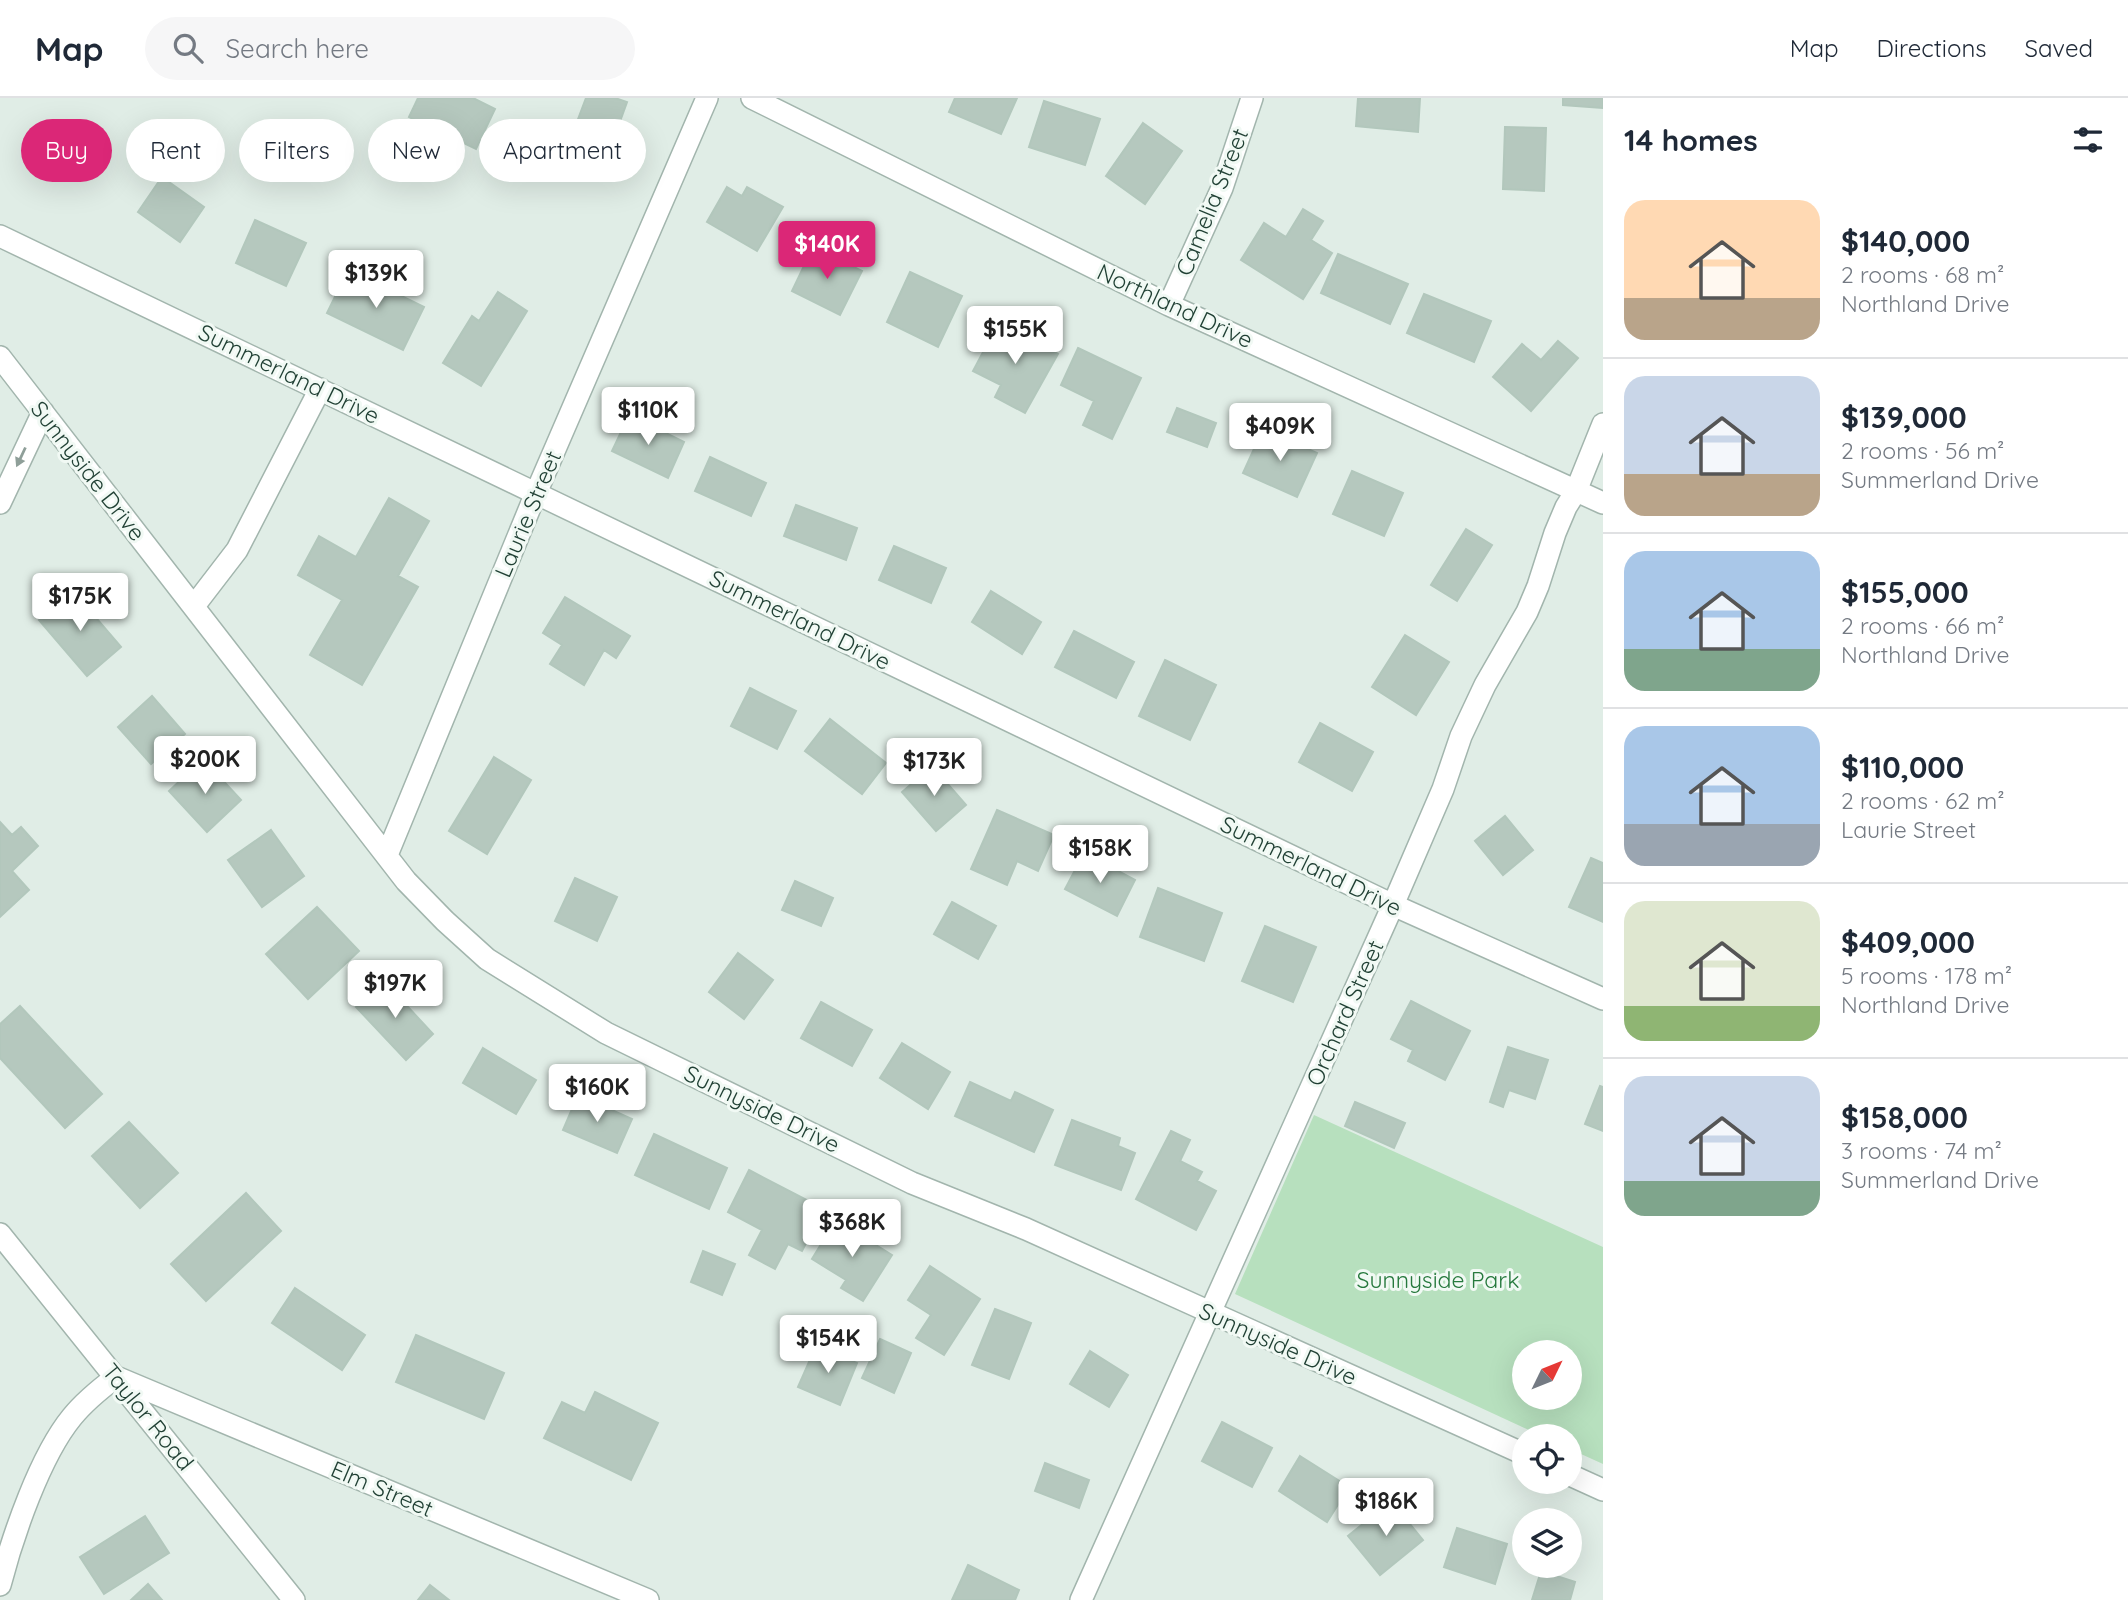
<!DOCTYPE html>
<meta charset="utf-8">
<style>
:root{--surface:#fff;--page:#f6f6f7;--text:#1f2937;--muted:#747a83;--line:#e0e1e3;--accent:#db2777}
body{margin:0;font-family:Quicksand,sans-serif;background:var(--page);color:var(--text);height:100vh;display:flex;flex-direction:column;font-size:26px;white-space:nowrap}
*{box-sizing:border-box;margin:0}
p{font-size:23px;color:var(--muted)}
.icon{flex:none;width:38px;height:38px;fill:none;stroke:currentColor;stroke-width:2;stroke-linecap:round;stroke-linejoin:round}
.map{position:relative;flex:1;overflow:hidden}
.sheet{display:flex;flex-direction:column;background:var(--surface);width:525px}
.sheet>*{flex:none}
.top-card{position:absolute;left:21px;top:21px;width:665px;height:63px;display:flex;gap:14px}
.needle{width:46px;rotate:47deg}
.fabs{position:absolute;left:1512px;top:1242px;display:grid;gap:14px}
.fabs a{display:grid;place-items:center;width:70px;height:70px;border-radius:50%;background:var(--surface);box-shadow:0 7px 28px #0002;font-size:35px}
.price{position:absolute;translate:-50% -60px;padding:0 16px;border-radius:7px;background:#fff;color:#222;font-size:23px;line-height:46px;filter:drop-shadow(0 2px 4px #0008)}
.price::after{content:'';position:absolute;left:50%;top:42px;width:21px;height:16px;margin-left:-10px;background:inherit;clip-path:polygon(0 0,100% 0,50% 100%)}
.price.selected{background:var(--accent);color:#fff}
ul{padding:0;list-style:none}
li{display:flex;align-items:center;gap:21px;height:175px;padding:0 21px}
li+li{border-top:2px solid var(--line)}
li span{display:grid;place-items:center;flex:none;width:196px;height:140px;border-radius:21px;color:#555}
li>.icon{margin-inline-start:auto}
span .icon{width:84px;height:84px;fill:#fffc;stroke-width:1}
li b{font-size:30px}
h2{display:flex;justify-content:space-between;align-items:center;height:84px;padding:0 21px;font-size:30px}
.tag{padding:0 24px;border-radius:32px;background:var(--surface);box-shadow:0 7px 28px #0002;font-size:24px;line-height:63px}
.tag.selected{background:var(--accent);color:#fff}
header{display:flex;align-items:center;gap:42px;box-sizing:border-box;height:98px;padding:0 35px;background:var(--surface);border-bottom:2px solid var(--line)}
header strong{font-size:33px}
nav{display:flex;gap:38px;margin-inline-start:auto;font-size:24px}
.search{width:490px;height:63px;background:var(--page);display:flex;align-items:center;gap:18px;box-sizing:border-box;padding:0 24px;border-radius:38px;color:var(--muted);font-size:26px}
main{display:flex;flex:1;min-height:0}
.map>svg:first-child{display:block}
</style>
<header>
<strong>Map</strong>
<div class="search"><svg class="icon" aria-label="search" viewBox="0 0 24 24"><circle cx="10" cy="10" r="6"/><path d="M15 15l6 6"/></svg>Search here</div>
<nav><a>Map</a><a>Directions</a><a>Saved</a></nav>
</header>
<main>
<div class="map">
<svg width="1603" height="1502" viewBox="0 0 1603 1502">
<rect width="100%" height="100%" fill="#e0ede6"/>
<path fill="#b7e0be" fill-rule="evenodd" d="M1314 1017 1603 1149V1366L1570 1351V1339H1544L1235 1196ZM1524 1255H1570V1300H1524Z"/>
<path fill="#b5c8be" stroke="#b2c7bc" stroke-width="2" d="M418 0H473L495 11 476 51 409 19Z
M586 0H615L627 4 606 62 568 48Z
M955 0H1017L1001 36 949 14Z
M1358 0H1420L1418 34 1356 28Z
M1563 0H1603V10L1563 7Z
M1044 3 1100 21 1085 67 1029 49Z
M1143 25 1182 53 1145 106 1106 78Z
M1505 29 1546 30 1544 93 1503 91Z
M162 79 204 109 180 144 138 114Z
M727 89 742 98 747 89 783 109 757 153 707 124Z
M1303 111 1323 123 1311 142 1332 155 1303 201 1241 162 1264 125 1286 139Z
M255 122 306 145 286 188 236 165Z
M813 149 862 173 840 217 792 193Z
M1338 156 1408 186 1390 226 1321 195Z
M348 172 424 209 403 252 327 215Z
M910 174 962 198 938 249 887 224Z
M498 194 527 213 481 288 443 265 472 218 479 223Z
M1424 196 1491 223 1474 264 1407 235Z
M999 224 1058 256 1025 315 995 299 1001 287 973 273Z
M1558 243 1578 260 1531 313 1493 279 1522 246 1541 262Z
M1078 250 1141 280 1112 341 1083 327 1094 303 1061 287Z
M1177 310 1216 325 1207 349 1167 334Z
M629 317 684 344 668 380 612 353Z
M1263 331 1317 355 1297 399 1243 375Z
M710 359 766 385 751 418 695 393Z
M1352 373 1403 395 1384 438 1333 416Z
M389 400 429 423 398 478 418 489 362 587 310 557 342 502 298 477 319 438 356 459Z
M796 407 857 430 846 462 784 438Z
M1466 431 1492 447 1457 503 1431 487Z
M894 448 946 470 931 505 879 482Z
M73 493 121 549 87 578 39 522Z
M991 493 1041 524 1022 556 972 524Z
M565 499 630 538 616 560 604 552 584 587 550 566 562 547 543 535Z
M1074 533 1134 564 1116 600 1055 569Z
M1405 537 1449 564 1416 617 1372 589Z
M1165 562 1216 587 1190 642 1139 618Z
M750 590 796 613 777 651 731 628Z
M152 598 185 636 151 666 118 629Z
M830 621 886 665 862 696 805 653Z
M1320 625 1373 654 1352 693 1299 664Z
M494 659 531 682 487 756 449 733Z
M203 661 241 702 207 734 169 693Z
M932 668 966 707 936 733 902 694Z
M997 712 1054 737 1038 773 1017 763 1007 787 971 771Z
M1505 718 1533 752 1503 777 1475 743Z
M0 724 12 737 21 729 38 748 12 773 29 792 0 819Z
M271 732 304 778 262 809 228 762Z
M1084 755 1135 782 1117 818 1065 791Z
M1591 760 1603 765V824L1569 809Z
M575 780 617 799 597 843 555 823Z
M795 783 833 800 821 828 782 812Z
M1158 790 1222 815 1204 863 1140 839Z
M952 804 996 828 978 861 934 836Z
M317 809 359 853 308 901 266 856Z
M1265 828 1316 849 1293 904 1242 883Z
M738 855 773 882 744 921 709 894Z
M384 883 433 936 406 962 356 909Z
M1411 903 1470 933 1445 982 1408 963 1413 952 1391 941Z
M821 904 872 932 852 968 801 940Z
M20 908 102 996 65 1030 0 960V926Z
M902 945 950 974 928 1011 880 980Z
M1508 949 1548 962 1535 1001 1509 992 1503 1009 1490 1004Z
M483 950 536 982 516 1016 463 985Z
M970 984 1011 1003 1015 994 1053 1012 1034 1054 955 1018Z
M1600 988 1603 989V1033L1585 1026Z
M578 997 632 1021 617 1055 563 1032Z
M1355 1004 1405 1025 1394 1050 1345 1028Z
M1072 1022 1120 1040 1118 1048 1135 1055 1121 1092 1055 1067Z
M129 1024 178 1075 140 1110 92 1058Z
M1171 1033 1190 1042 1180 1063 1202 1074 1197 1083 1216 1093 1196 1132 1136 1101Z
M654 1036 727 1070 709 1111 635 1077Z
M749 1072 824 1111 802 1153 788 1146 775 1171 749 1157 762 1132 728 1114Z
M246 1095 281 1133 206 1203 171 1166Z
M836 1122 892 1157 863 1203 841 1190 846 1182 812 1161Z
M703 1153 735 1166 722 1197 691 1184Z
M930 1168 980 1201 944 1257 916 1240 931 1217 908 1202Z
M295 1190 365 1237 342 1272 272 1225Z
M995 1211 1031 1225 1009 1281 972 1267Z
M416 1237 504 1275 484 1321 396 1284Z
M880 1241 911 1255 894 1295 862 1280Z
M816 1248 857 1265 840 1307 798 1289Z
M1090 1253 1128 1277 1109 1309 1070 1286Z
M595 1294 658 1325 631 1382 544 1340 562 1304 585 1315Z
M1222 1324 1272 1350 1252 1389 1202 1363Z
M1300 1358 1349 1389 1327 1424 1279 1393Z
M1045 1365 1089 1382 1079 1410 1035 1393Z
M1391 1403 1423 1442 1380 1477 1348 1438Z
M145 1418 169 1455 104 1496 80 1459Z
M1457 1430 1507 1446 1495 1486 1444 1469Z
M968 1467 1019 1492 1015 1502H952Z
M1541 1473 1575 1484 1570 1502H1532Z
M148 1486 162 1502H131Z
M430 1487 449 1502H418Z"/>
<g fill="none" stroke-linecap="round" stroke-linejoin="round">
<g stroke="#a2b5ad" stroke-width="24">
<path id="minor" d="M752 0 1169 207 1603 405
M0 138 1393 807 1603 901
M1169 207 1222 90 1252 0
M0 259 406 783 445 823 487 861 606 935 912 1085 1026 1131 1524 1356
M0 405 43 314
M194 508 237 452 320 291
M387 757 536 395 707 0
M0 1136 294 1502
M1570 1377 1603 1392
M0 1487C13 1437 40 1358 72 1319 85 1303 100 1291 116 1279L648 1502
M1081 1502 1393 807 1443 691 1461 638 1485 587 1527 514 1538 488 1555 435 1566 409 1576 393 1603 326"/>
</g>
<use href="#minor" stroke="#fff" stroke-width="21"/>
</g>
<defs><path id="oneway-solid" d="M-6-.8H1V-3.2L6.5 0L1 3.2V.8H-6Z" transform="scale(1.75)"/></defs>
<use fill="#8f9f99" href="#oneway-solid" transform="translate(21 359) rotate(115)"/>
<g text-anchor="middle" stroke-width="6" stroke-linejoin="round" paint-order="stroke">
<g font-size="23" fill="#1f3f33" stroke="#f1f9f4">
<text transform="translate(1212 104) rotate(-68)" y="8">Camelia Street</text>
<text transform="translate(1175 208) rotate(25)" y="8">Northland Drive</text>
<text transform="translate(289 276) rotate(26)" y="8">Summerland Drive</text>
<text transform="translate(88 373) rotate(52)" y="8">Sunnyside Drive</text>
<text transform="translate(528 416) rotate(-67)" y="8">Laurie Street</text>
<text transform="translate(800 522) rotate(26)" y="8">Summerland Drive</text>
<text transform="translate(1311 768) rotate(26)" y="8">Summerland Drive</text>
<text transform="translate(1345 915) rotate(-66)" y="8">Orchard Street</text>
<text transform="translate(762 1011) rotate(26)" y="8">Sunnyside Drive</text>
<text transform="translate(1278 1246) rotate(24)" y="8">Sunnyside Drive</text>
<text transform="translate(148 1319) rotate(51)" y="8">Taylor Road</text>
<text transform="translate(382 1391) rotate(23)" y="8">Elm Street</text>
</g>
<g font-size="23" fill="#26793d" stroke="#f1f9f4">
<text x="1438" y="1190">Sunnyside Park</text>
</g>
</g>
</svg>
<div class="fabs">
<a><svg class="needle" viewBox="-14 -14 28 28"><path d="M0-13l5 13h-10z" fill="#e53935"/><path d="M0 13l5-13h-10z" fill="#747a83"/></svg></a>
<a><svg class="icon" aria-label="locate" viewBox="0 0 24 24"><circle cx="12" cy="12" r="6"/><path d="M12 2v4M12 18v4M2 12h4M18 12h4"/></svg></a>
<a><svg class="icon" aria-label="layers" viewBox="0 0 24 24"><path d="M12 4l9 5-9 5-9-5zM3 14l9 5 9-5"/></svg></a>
</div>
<b class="price selected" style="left:827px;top:183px">$140K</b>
<b class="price" style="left:376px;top:212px">$139K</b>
<b class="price" style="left:1015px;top:268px">$155K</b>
<b class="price" style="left:648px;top:349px">$110K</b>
<b class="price" style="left:1280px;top:365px">$409K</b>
<b class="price" style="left:80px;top:535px">$175K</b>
<b class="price" style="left:205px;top:698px">$200K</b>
<b class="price" style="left:934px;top:700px">$173K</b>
<b class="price" style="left:1100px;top:787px">$158K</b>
<b class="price" style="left:395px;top:922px">$197K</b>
<b class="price" style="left:597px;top:1026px">$160K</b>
<b class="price" style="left:852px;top:1161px">$368K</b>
<b class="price" style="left:828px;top:1277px">$154K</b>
<b class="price" style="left:1386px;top:1440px">$186K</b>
<div class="top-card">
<a class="tag selected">Buy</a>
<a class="tag">Rent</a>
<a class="tag">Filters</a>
<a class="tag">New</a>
<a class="tag">Apartment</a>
</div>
</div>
<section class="sheet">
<h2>14 homes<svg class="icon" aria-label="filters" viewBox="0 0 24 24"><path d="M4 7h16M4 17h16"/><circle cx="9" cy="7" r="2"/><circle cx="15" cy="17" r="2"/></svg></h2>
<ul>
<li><span style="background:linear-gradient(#ffd9b3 70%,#b9a48a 0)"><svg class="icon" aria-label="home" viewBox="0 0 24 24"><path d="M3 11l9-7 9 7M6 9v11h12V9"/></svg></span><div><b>$140,000</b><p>2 rooms · 68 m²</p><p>Northland Drive</p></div></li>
<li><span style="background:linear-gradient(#c9d6e8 70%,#b9a48a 0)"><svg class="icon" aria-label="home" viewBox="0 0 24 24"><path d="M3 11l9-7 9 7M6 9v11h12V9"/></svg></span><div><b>$139,000</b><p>2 rooms · 56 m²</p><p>Summerland Drive</p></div></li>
<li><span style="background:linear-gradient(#a9c7e8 70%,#7fa58c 0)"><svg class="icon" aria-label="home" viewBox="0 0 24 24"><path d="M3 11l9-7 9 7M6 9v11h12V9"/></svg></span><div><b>$155,000</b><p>2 rooms · 66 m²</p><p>Northland Drive</p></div></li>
<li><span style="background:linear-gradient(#a9c7e8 70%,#9aa5b1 0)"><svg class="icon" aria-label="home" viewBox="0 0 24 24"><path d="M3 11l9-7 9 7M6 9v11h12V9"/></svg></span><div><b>$110,000</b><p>2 rooms · 62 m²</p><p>Laurie Street</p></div></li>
<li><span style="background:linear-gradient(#dfe7d0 75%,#8fb573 0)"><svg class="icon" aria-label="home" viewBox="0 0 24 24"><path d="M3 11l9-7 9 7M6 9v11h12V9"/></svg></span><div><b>$409,000</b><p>5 rooms · 178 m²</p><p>Northland Drive</p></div></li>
<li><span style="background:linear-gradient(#c9d6e8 75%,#7fa58c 0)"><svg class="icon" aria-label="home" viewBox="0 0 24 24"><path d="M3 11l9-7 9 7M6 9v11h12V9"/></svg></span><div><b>$158,000</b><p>3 rooms · 74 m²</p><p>Summerland Drive</p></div></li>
</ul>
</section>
</main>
